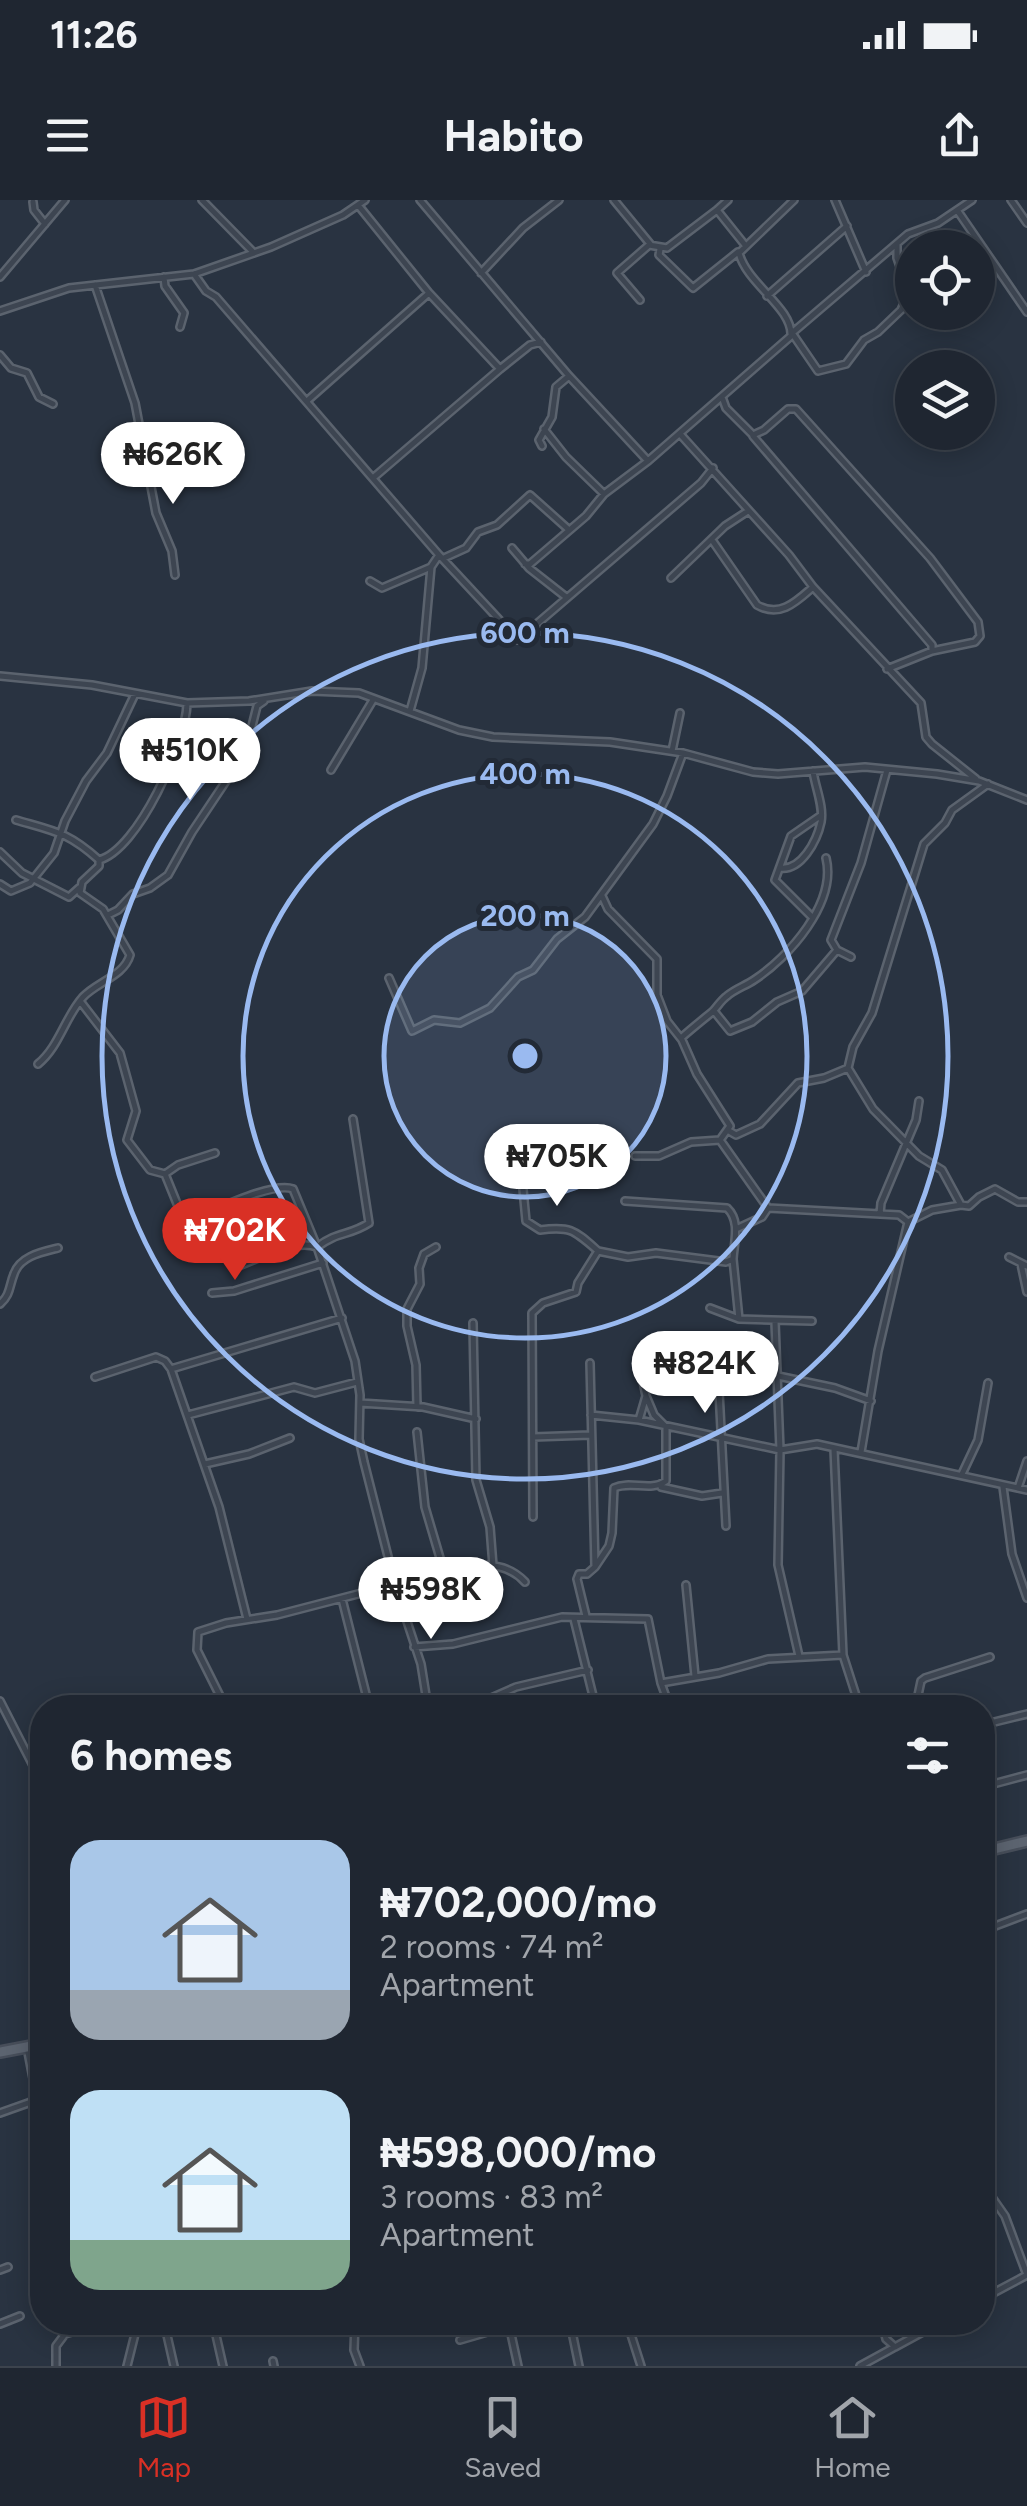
<!DOCTYPE html>
<meta charset="utf-8">
<style>
:root{--surface:#1f2631;--page:#2c323d;--text:#f1f3f6;--muted:#a1a5ab;--line:#3c434d;--accent:#d93025}
body{margin:0;font-family:Figtree,sans-serif;background:var(--page);color:var(--text);height:100vh;display:flex;flex-direction:column;font-size:38px;white-space:nowrap}
*{box-sizing:border-box;margin:0}
p{font-size:32px;color:var(--muted)}
.icon{flex:none;width:55px;height:55px;fill:none;stroke:currentColor;stroke-width:2;stroke-linecap:round;stroke-linejoin:round}
.map{position:relative;flex:1;overflow:hidden}
.side{position:absolute;left:30px;top:1495px;width:965px;height:640px;display:flex;flex-direction:column;background:var(--surface);border-radius:40px;box-shadow:0 5px 25px #0003,0 0 0 2px var(--line)}
.side>*{flex:none}
.tools{position:absolute;left:895px;top:30px;display:grid;gap:20px}
.tools a{display:grid;place-items:center;width:100px;height:100px;border-radius:50%;background:var(--surface);box-shadow:0 5px 25px #0003,0 0 0 2px var(--line);font-size:50px}
.price{position:absolute;translate:-50% -85px;padding:0 22px;border-radius:35px;background:#fff;color:#222;font-size:32px;line-height:65px;filter:drop-shadow(0 2px 5px #0008)}
.price::after{content:'';position:absolute;left:50%;top:60px;width:30px;height:22px;margin-left:-15px;background:inherit;clip-path:polygon(0 0,100% 0,50% 100%)}
.price.current{background:var(--accent);color:#fff}
ul{padding:0;list-style:none}
li{display:flex;align-items:center;gap:30px;height:250px;padding:0 40px}
li span{display:grid;place-items:center;flex:none;width:280px;height:200px;border-radius:30px;color:#555}
li>.icon{margin-inline-start:auto}
span .icon{width:120px;height:120px;fill:#fffc;stroke-width:1}
li b{font-size:42px}
h2{display:flex;justify-content:space-between;align-items:center;height:120px;padding:0 40px;font-size:42px}
.status{display:flex;justify-content:space-between;align-items:center;height:70px;padding:0 50px;background:var(--surface);direction:ltr}
.status svg{height:28px;fill:currentColor}
header{display:flex;justify-content:space-between;align-items:center;height:130px;padding:0 40px;background:var(--surface);font-size:45px;font-weight:700}
.tabs{display:flex;justify-content:space-around;align-items:center;height:140px;border-top:2px solid var(--line);background:var(--surface);font-size:28px;color:var(--muted)}
.tabs a{display:grid;justify-items:center;gap:5px}
.tabs .current{color:var(--accent)}
.map>svg:first-child{display:block}
</style>
<div class="status"><b>11:26</b><svg viewBox="0 0 49 12"><path d="M0 12V9h3v3zM5 12V6h3v6zM10 12V3h3v9zM15 12V0h3v12zM26 1h20v11H26zM47 4h2v5h-2z"/></svg></div>
<header><svg class="icon" aria-label="menu" viewBox="0 0 24 24"><path d="M4 6h16M4 12h16M4 18h16"/></svg>Habito<svg class="icon" aria-label="share" viewBox="0 0 24 24"><path d="M12 15V3M7 8l5-5 5 5M5 13v7h14v-7"/></svg></header>
<div class="map">
<svg width="1027" height="2166" viewBox="0 0 1027 2166">
<rect width="100%" height="100%" fill="#293341"/>
<g fill="none" stroke-linecap="round" stroke-linejoin="round">
<g stroke="#5b636e" stroke-width="10">
<path id="minor" d="M202 0 254 53
M420 0 569 176 648 261 791 136C793 108 747 84 739 53L794 0
M614 0 651 45
M835 0 866 72
M1011 0 1027 23
M33 2 34 10 45 24
M358 5 429 93 500 169
M717 10 728 0
M957 10 1027 112
M897 45V58L909 93 901 110 878 132 864 140 846 164 818 171 792 133 908 34 938 23 972 0
M660 49 659 55 693 88 738 52
M481 73 523 28 559 0
M194 74 206 91 216 97 439 355 518 440 701 283 713 268
M0 77 65 0
M164 77 165 86 184 113 180 127
M95 85 135 203 156 313 172 351 175 375
M767 96 847 26
M640 100 617 73 649 45 667 48 717 10 745 45
M0 111 69 88 194 74 271 47 343 15 365 0
M0 155 11 168 27 173 39 197 53 204
M722 197 726 208 753 235 764 230 788 209H796L930 358 978 422 980 436 975 442 932 451 887 469
M308 200 429 93
M544 229 566 257 604 294
M680 234 789 355 813 387 921 503 926 537 932 544 976 579
M753 236 932 445V451
M542 246 539 240 552 217 556 187 569 176
M373 278 500 169 530 145 541 142
M712 340 757 405C780 418 796 402 813 387
M512 348 529 368 566 397
M444 358 466 348 478 332 497 325 530 295 568 329
M525 364H530L586 316 604 294 648 261
M671 378 725 326 748 311
M370 381 382 388 431 367 439 355
M0 476 92 485 187 503 249 501 312 491 359 493 459 530 493 537 610 542 683 553 753 572 778 574 865 567 937 574 979 581 1027 600
M410 511 422 468 431 367
M672 551 680 513
M331 570 373 500
M16 620C54 631 68 632 99 660V666L82 682 80 693 103 709 130 755C124 776 97 782 83 797 65 817 59 847 38 864
M0 652 22 673 69 697 79 688
M99 660C138 650 186 542 187 504
M780 668C801 671 817 641 821 622 824 606 815 587 813 571
M0 684 11 691 30 683 54 653 65 621 86 581 107 553 135 494
M602 696 608 709 657 759V795L667 821 682 840 697 874 730 926 720 940
M108 715 118 710 133 694 150 688 168 675 192 632 228 578 250 534 257 506 264 501
M812 717 775 680 791 636 820 616
M837 750 831 740 861 663 887 570
M389 778 412 831 434 820 460 823 490 808 518 777 533 770 557 739 585 717 653 624 667 596 683 553
M80 801 120 853 136 911 127 940 150 970 165 974 178 965 215 953
M714 811 730 831 752 822 777 802 802 791 837 750 851 757
M681 838C691 829 701 821 711 813 717 808 720 801 727 796 735 789 745 786 754 780 789 757 837 703 826 658
M848 868 873 909 919 956 942 970 961 1005 969 1006 979 997 995 989 1018 1002H1027
M353 919 369 1023C349 1036 338 1031 317 1047L355 1161 360 1195 359 1239 364 1262 396 1388 421 1464 428 1508
M729 931 736 935 760 924 798 883 824 878 848 868 853 847 872 813 924 644 945 623 952 610 988 584
M635 956H659L691 942 720 940 768 1008 899 1015 908 1022 878 1151 861 1252
M521 968 526 1021 540 1030C571 1026 574 1030 598 1051
M165 974 180 1011 192 1019C214 1011 273 981 293 989L317 1047C293 1039 261 1058 238 1066L234 1063 225 1036 210 1012
M880 1014 881 1003 916 920 919 901
M908 1022 932 1010 961 1005
M736 1029 762 1017 768 1008
M1009 1057 1027 1066
M733 1059 739 1119 812 1121
M1021 1064 1027 1092
M212 1093 234 1091 323 1063
M0 1104C11 1094 9 1086 14 1074 20 1056 42 1052 58 1048
M710 1108 739 1119
M775 1122 780 1250 778 1365 799 1456
M473 1123 476 1280 490 1327 493 1366
M171 1169 342 1118
M778 1176 835 1188 871 1201
M95 1177 156 1157 165 1161 171 1169 219 1307 247 1419
M360 1203 423 1207 476 1219
M417 1207 416 1165 407 1126V1109L420 1084 419 1068 424 1054 436 1047
M188 1215 294 1187 315 1193 357 1182
M591 1215 639 1220 780 1250 817 1244 1027 1290
M639 1220 646 1196 641 1172 644 1166 660 1163 718 1172 726 1326
M417 1232 425 1307 445 1375
M533 1237 590 1235
M834 1249 843 1455 860 1508
M205 1264 249 1254 290 1238
M962 1274 978 1240 988 1183
M661 1287 702 1296 722 1293
M1003 1287 1012 1354 1027 1398
M1018 1288 1027 1261
M533 1317 532 1113 543 1103 576 1092 578 1083 598 1051 628 1057 656 1053 726 1062 733 1059C734 1042 741 1021 727 1008L625 1001
M595 1367 609 1346 612 1333 614 1288C630 1280 651 1292 666 1281V1227L654 1215 646 1196
M686 1385 695 1476
M342 1399 367 1498
M586 1416 577 1379 579 1374H587L595 1367 590 1163
M574 1419 596 1508
M414 1447 453 1444 562 1417 648 1419 661 1483 670 1508
M661 1483 719 1473 768 1459 843 1455
M917 1500 921 1481 925 1478 990 1457
M917 1500 926 1508
M0 1501 42 1583
M428 1505 491 1498 516 1487 588 1470
M226 1508 197 1450 198 1432 226 1423 277 1415 381 1388C427 1390 487 1341 525 1382
M327 1508 367 1498 370 1508
M885 1508 917 1500
M982 1525 1027 1514
M982 1587 1027 1575
M982 1731 1027 1714
M0 1913 31 1902 36 1894 27 1847
M982 1983 1005 2016 1027 2075
M0 2070 8 2067
M982 2099 1027 2075
M164 2122 174 2166
M213 2122 223 2166
M355 2122 354 2150 360 2166
M570 2122 579 2166
M627 2122 641 2166
M882 2122 886 2139 895 2147 941 2122
M0 2124 20 2116
M460 2140 501 2128H515
M273 2161 274 2166
M56 2166V2146L65 2134 107 2122
M127 2166 138 2122
M518 2166 511 2134 515 2128 542 2122
M860 2166 893 2148"/>
</g>
<g stroke="#474e5a" stroke-width="14">
<path id="primary" d="M982 1652 1027 1641
M0 1852 42 1844"/>
</g>
<use href="#minor" stroke="#3d4551" stroke-width="5"/>
<use href="#primary" stroke="#5c6470" stroke-width="9"/>
</g>
<circle cx="525" cy="856" r="141" fill="#9abaf0" fill-opacity=".12"/>
<g fill="none" stroke="#9abaf0" stroke-width="5">
<circle cx="525" cy="856" r="141"/>
<circle cx="525" cy="856" r="282"/>
<circle cx="525" cy="856" r="423"/>
</g>
<circle cx="525" cy="856" r="15" fill="#9abaf0" stroke="#222a36" stroke-width="5"/>
<g font-size="30" text-anchor="middle" font-weight="bold" fill="#9abaf0" stroke="#222a36" stroke-width="10" stroke-linejoin="round" paint-order="stroke">
<text x="525" y="443">600 m</text>
<text x="525" y="584">400 m</text>
<text x="525" y="726">200 m</text>
</g>
</svg>
<div class="tools">
<a><svg class="icon" aria-label="locate" viewBox="0 0 24 24"><circle cx="12" cy="12" r="6"/><path d="M12 2v4M12 18v4M2 12h4M18 12h4"/></svg></a>
<a><svg class="icon" aria-label="layers" viewBox="0 0 24 24"><path d="M12 4l9 5-9 5-9-5zM3 14l9 5 9-5"/></svg></a>
</div>
<b class="price" style="left:173px;top:307px">₦626K</b>
<b class="price" style="left:190px;top:603px">₦510K</b>
<b class="price" style="left:557px;top:1009px">₦705K</b>
<b class="price current" style="left:235px;top:1083px">₦702K</b>
<b class="price" style="left:705px;top:1216px">₦824K</b>
<b class="price" style="left:431px;top:1442px">₦598K</b>
<section class="side">
<h2>6 homes<svg class="icon" aria-label="filters" viewBox="0 0 24 24"><path d="M4 7h16M4 17h16"/><circle cx="9" cy="7" r="2"/><circle cx="15" cy="17" r="2"/></svg></h2>
<ul>
<li><span style="background:linear-gradient(#a9c7e8 75%,#9aa5b1 0)"><svg class="icon" aria-label="home" viewBox="0 0 24 24"><path d="M3 11l9-7 9 7M6 9v11h12V9"/></svg></span><div><b>₦702,000/mo</b><p>2 rooms · 74 m²</p><p>Apartment</p></div></li>
<li><span style="background:linear-gradient(#bfe0f5 75%,#7fa58c 0)"><svg class="icon" aria-label="home" viewBox="0 0 24 24"><path d="M3 11l9-7 9 7M6 9v11h12V9"/></svg></span><div><b>₦598,000/mo</b><p>3 rooms · 83 m²</p><p>Apartment</p></div></li>
</ul>
</section>
</div>
<nav class="tabs">
<a class="current"><svg class="icon" aria-label="map" viewBox="0 0 24 24"><path d="M3 6l6-2 6 2 6-2v14l-6 2-6-2-6 2zM9 4v14M15 6v14"/></svg>Map</a>
<a><svg class="icon" aria-label="saved" viewBox="0 0 24 24"><path d="M7 4h10v16l-5-4-5 4z"/></svg>Saved</a>
<a><svg class="icon" aria-label="home" viewBox="0 0 24 24"><path d="M3 11l9-7 9 7M6 9v11h12V9"/></svg>Home</a>
</nav>
